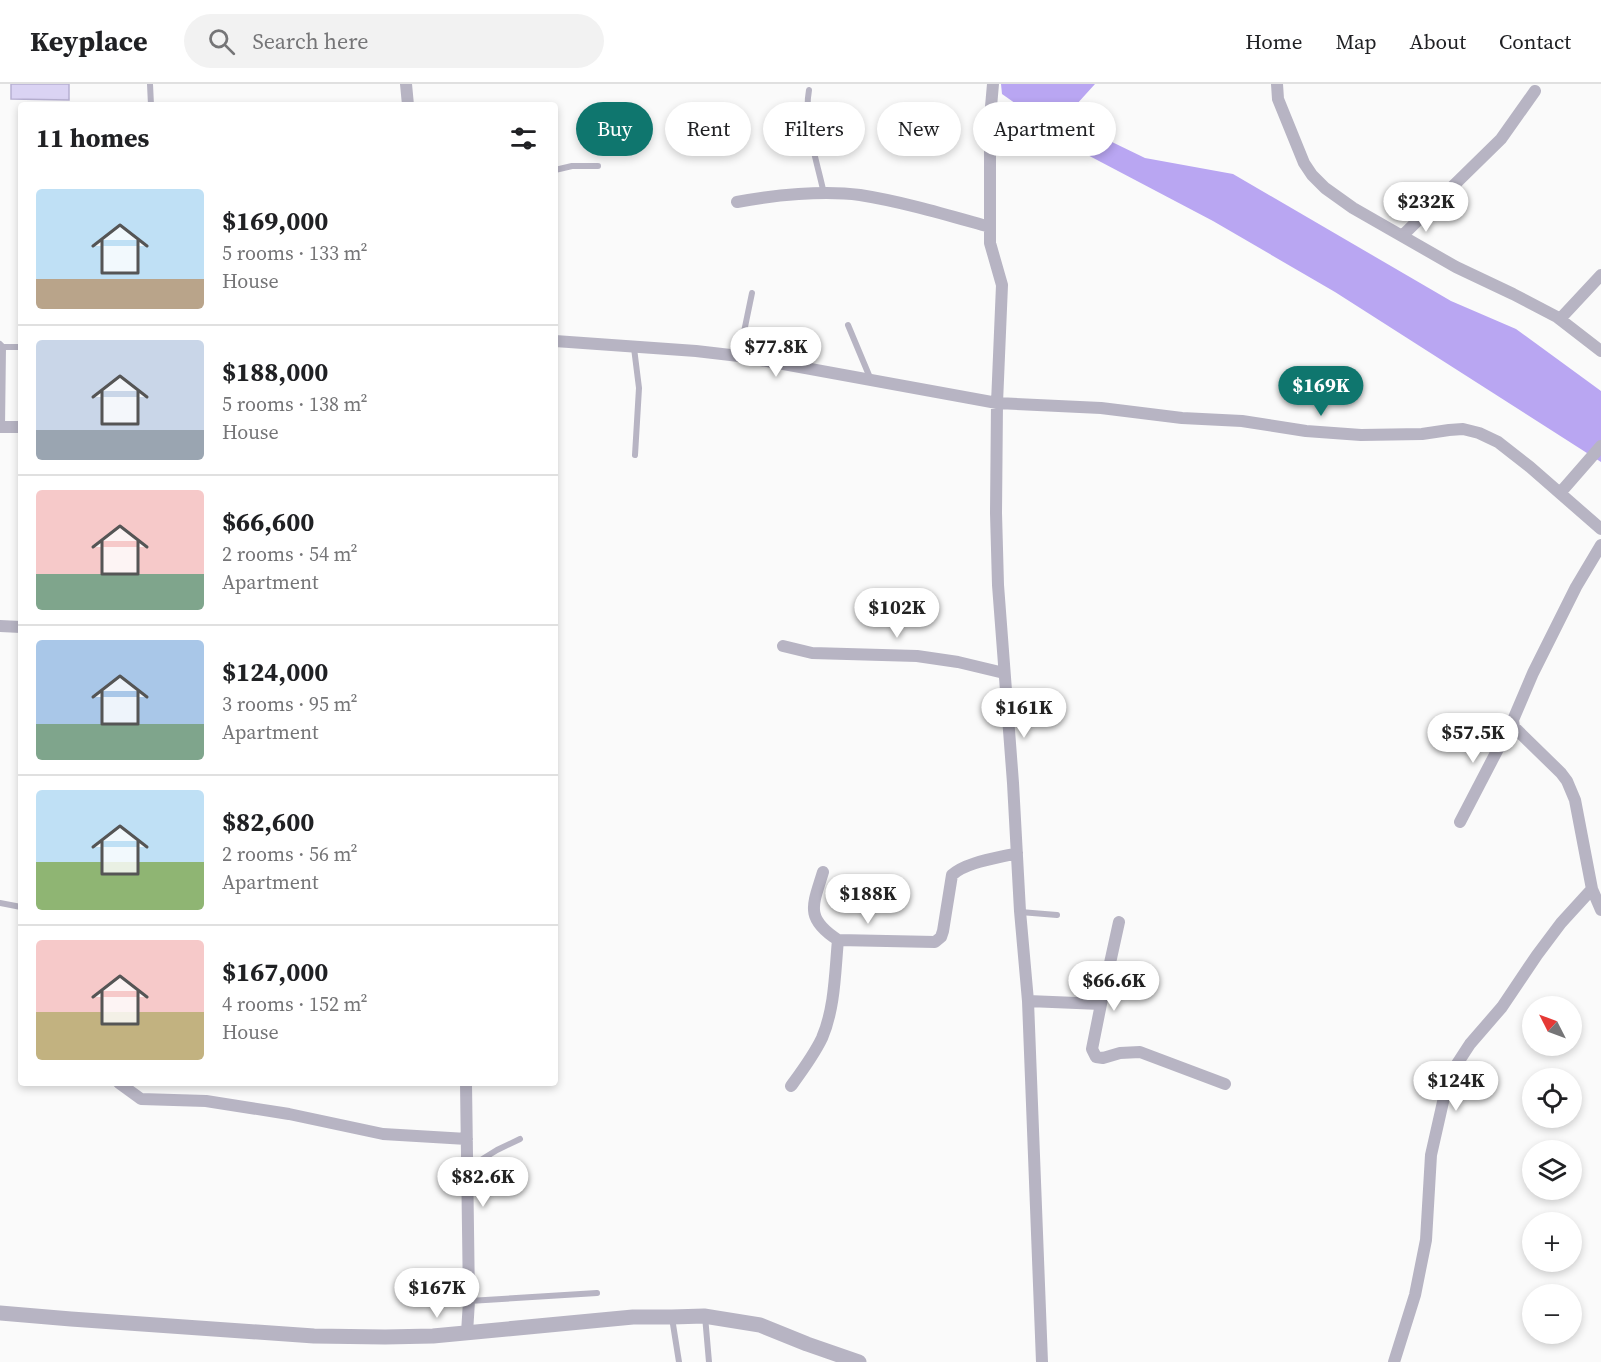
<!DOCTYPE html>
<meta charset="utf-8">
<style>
:root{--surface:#fff;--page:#f2f2f2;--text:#202124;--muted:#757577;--line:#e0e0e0;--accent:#0f766e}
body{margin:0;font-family:"Source Serif 4",serif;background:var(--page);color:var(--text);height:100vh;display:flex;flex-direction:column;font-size:22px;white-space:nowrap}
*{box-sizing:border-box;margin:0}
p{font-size:20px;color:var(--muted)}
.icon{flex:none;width:33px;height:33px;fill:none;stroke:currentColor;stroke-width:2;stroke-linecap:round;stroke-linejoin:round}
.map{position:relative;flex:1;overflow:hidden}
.panel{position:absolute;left:18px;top:18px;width:540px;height:984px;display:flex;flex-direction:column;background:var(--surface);border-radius:6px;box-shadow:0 3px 9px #0003}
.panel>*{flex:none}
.top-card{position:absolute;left:576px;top:18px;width:570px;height:54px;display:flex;gap:12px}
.needle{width:39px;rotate:312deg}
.controls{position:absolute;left:1522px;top:912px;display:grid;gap:12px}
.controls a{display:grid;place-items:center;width:60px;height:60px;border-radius:50%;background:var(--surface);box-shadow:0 3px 9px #0003;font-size:30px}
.price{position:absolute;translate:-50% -51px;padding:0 14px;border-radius:21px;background:#fff;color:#222;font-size:20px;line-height:39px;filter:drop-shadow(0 2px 3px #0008)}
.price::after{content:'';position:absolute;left:50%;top:36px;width:18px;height:14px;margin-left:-9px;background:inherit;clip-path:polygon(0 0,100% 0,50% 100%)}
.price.on{background:var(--accent);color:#fff}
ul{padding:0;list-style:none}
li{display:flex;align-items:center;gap:18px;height:150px;padding:0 18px}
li+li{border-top:2px solid var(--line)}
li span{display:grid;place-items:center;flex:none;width:168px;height:120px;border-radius:6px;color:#555}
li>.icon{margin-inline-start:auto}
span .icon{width:72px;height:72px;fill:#fffc;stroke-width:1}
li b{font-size:26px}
h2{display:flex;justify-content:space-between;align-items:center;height:72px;padding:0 18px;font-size:26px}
.tag{padding:0 21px;border-radius:27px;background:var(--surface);box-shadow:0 3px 9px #0003;font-size:21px;line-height:54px}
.tag.on{background:var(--accent);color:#fff}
header{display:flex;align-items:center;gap:36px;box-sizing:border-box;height:84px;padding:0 30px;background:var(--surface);border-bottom:2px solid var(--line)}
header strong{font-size:28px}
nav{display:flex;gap:33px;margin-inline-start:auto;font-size:21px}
.search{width:420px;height:54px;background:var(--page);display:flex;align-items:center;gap:15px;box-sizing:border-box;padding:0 21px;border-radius:33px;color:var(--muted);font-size:22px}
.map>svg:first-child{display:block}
</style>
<header>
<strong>Keyplace</strong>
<div class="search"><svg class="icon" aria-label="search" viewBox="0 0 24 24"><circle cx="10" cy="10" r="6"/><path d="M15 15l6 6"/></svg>Search here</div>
<nav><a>Home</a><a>Map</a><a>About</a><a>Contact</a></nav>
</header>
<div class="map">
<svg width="1601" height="1278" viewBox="0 0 1601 1278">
<rect width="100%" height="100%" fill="#fafafa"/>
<path fill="#b9a6f2" d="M1001 0H1095L1076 21 1081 43 1145 74 1233 90 1451 217 1516 245 1601 307V378L1335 208 1213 137 1042 47 1033 32 1002 10Z"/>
<path fill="#dad3f3" stroke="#b7b0d2" stroke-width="1.5" d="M11 0H69V16L11 15Z"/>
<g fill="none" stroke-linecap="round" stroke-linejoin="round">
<path stroke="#b7b4c3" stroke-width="6" d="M150 0 151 21
M809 6C803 40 817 76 824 110
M555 86 572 82H598
M848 241 871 296
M0 260 3 263 2 343
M3 263H21
M634 264 639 304 635 371
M739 272 752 209
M0 819 21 823
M1020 828 1057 831
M468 1084 497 1066 520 1055
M469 1217 597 1209
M705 1232 709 1278
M672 1234 679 1278"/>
<path stroke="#b7b4c3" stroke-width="12" d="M406 0 408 21
M993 0 990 34V159L1002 201 997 319 996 429 998 501 1013 699 1020 827 1028 917 1042 1278
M1277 0 1278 15 1304 79 1312 91 1325 104 1353 124 1456 183 1513 210 1557 233 1601 267
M737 118C774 111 823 106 860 111 904 118 947 131 990 143
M1402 152 1501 55 1535 7
M1560 235 1601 191
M555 257 696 267 739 272 997 319 1101 324 1182 334 1242 337 1306 347 1361 351 1422 350 1449 346 1463 345 1479 349 1498 358 1530 383 1601 445
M0 343H21
M1560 409 1601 362
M1601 461 1576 503 1533 589 1513 636 1514 643 1561 689 1567 697 1575 716 1592 805 1601 826
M0 542 21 543
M783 562 812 569 917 572 958 578 1004 589
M1460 738 1513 636
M823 788C813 821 804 834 838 856
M1028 917 1101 920 1119 838
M1101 920 1092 965 1096 973 1103 974 1120 969 1140 968 1225 1000
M119 999 141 1015 206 1017 289 1030 383 1050 467 1055
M466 999 469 1217 467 1249
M791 1002C802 987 814 971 822 954 835 924 835 887 838 856L935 858 941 853 943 847 952 791C966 778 998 774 1017 769
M1394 1278 1415 1211 1426 1156 1431 1071 1445 1009 1455 983 1470 960 1502 923 1537 871 1561 839 1592 805"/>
<path stroke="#b7b4c3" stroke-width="15" d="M0 1229 71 1235 314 1252 385 1253 433 1252 633 1233H672L704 1232 760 1241 807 1260 859 1278"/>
</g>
</svg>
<div class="controls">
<a><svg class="needle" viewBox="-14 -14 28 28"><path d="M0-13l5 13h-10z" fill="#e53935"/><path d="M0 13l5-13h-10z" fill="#757577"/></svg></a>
<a><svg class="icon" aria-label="locate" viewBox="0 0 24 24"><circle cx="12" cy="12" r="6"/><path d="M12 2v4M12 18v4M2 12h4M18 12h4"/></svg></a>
<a><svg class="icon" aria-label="layers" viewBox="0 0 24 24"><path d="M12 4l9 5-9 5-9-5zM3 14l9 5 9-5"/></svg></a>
<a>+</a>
<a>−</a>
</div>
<b class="price" style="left:1426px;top:149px">$232K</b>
<b class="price" style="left:776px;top:294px">$77.8K</b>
<b class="price on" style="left:1321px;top:333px">$169K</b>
<b class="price" style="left:897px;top:555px">$102K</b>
<b class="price" style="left:1024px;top:655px">$161K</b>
<b class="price" style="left:1473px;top:680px">$57.5K</b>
<b class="price" style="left:868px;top:841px">$188K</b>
<b class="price" style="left:1114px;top:928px">$66.6K</b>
<b class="price" style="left:1456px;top:1028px">$124K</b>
<b class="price" style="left:483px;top:1124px">$82.6K</b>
<b class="price" style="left:437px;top:1235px">$167K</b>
<div class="top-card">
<a class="tag on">Buy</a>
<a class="tag">Rent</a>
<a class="tag">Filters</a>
<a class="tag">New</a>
<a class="tag">Apartment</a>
</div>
<section class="panel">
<h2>11 homes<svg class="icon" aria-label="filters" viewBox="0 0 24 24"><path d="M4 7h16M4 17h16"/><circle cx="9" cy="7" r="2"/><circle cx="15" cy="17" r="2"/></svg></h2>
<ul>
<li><span style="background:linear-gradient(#bfe0f5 75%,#b9a48a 0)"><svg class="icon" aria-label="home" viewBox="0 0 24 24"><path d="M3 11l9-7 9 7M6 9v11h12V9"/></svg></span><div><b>$169,000</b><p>5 rooms · 133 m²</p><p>House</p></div></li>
<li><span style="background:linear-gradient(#c9d6e8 75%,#9aa5b1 0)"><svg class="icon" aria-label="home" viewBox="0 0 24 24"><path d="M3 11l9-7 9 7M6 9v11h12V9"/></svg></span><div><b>$188,000</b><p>5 rooms · 138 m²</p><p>House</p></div></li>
<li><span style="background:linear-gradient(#f6c9c9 70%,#7fa58c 0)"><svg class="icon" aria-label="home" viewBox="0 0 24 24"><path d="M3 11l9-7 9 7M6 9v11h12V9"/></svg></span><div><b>$66,600</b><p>2 rooms · 54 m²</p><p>Apartment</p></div></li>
<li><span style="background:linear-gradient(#a9c7e8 70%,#7fa58c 0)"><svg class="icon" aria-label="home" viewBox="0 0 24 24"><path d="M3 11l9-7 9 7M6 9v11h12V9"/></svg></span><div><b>$124,000</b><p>3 rooms · 95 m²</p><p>Apartment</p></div></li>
<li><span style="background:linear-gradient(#bfe0f5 60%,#8fb573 0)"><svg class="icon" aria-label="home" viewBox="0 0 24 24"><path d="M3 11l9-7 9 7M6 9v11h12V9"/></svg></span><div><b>$82,600</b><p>2 rooms · 56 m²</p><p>Apartment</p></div></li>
<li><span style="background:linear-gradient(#f6c9c9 60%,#c2b280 0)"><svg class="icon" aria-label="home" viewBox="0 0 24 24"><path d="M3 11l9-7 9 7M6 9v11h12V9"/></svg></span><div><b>$167,000</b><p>4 rooms · 152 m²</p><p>House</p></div></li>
</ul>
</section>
</div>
